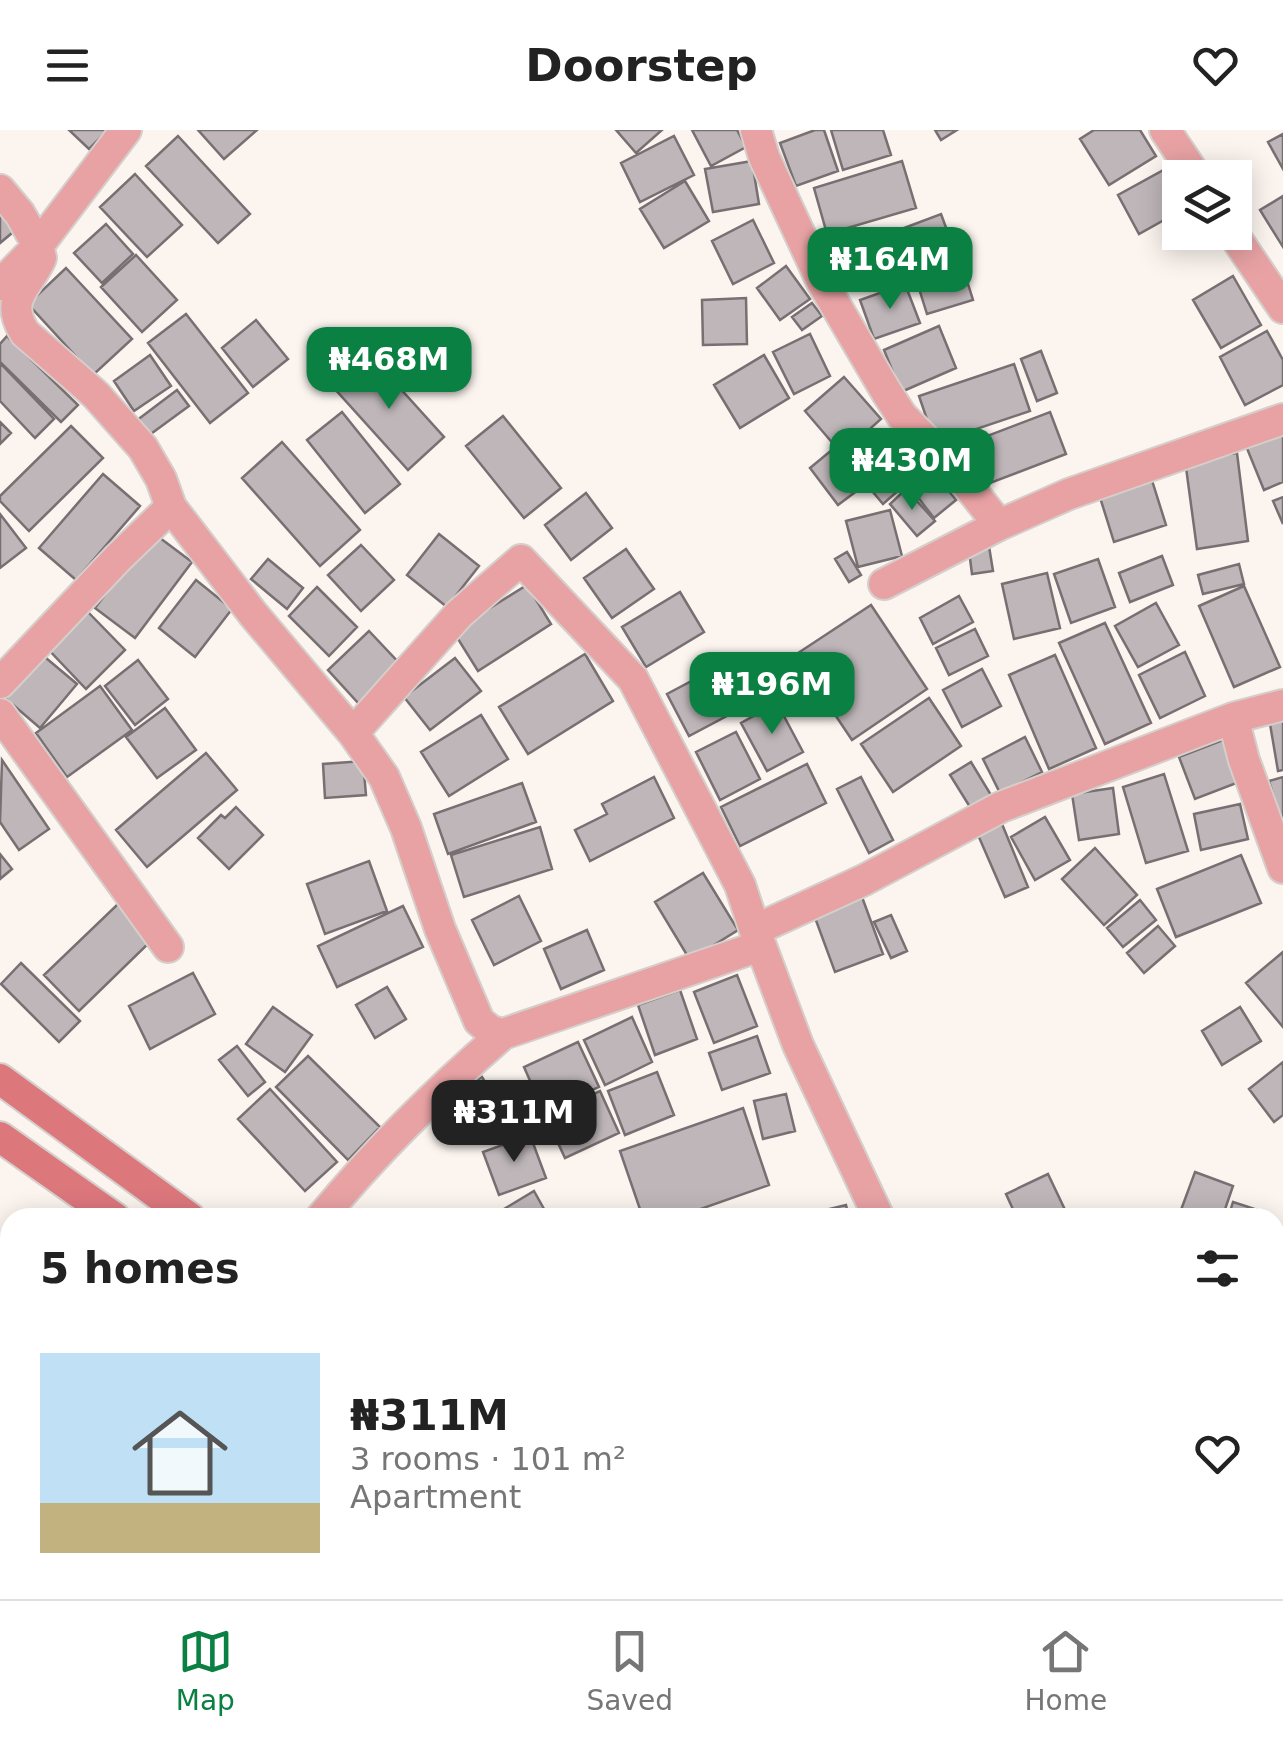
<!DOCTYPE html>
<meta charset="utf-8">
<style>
:root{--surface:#fff;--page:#f6f6f6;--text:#222;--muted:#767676;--line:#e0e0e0;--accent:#0b8043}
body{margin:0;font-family:"DejaVu Sans",sans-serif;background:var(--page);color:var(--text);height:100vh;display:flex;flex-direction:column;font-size:38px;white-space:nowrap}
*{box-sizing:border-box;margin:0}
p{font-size:32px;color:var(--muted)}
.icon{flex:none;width:55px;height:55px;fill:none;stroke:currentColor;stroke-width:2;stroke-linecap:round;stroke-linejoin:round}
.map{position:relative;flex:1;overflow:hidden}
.panel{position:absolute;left:0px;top:1078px;width:1285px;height:392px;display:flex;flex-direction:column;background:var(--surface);border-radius:30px 30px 0 0;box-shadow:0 5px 25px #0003}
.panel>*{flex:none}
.controls{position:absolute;left:1162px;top:30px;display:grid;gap:20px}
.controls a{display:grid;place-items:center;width:90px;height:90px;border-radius:0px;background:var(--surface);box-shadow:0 5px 25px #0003;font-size:50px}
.price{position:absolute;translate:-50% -85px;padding:0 22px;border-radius:20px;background:var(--accent);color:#fff;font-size:32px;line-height:65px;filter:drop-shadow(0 2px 5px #0008)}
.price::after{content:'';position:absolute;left:50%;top:60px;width:30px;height:22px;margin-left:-15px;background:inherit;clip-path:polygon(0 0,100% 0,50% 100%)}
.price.on{background:#222;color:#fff}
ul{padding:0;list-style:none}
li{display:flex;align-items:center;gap:30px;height:250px;padding:0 40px}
li span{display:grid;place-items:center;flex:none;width:280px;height:200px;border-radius:0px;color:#555}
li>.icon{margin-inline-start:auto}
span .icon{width:120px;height:120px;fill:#fffc;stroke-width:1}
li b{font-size:42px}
h2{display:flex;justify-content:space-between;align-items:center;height:120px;padding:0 40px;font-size:42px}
header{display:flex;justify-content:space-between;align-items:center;height:130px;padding:0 40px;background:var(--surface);font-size:45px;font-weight:700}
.dock{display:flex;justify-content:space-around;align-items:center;height:140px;border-top:2px solid var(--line);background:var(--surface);font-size:28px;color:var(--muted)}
.dock a{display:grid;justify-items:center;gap:5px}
.dock .on{color:var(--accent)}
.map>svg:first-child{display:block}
</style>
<header><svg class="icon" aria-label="menu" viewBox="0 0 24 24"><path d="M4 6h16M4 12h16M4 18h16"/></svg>Doorstep<svg class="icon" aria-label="heart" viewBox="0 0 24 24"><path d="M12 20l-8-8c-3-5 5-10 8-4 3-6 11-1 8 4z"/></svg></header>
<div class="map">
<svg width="1283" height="1469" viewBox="0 0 1283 1469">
<rect width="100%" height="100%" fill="#fbf4ef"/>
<path fill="#beb6b8" stroke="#776f72" stroke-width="2.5" d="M69 0H108L89 19Z
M198 0H257L224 29Z
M616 0H662L636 23Z
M692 0H737L746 17 711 36Z
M815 0H824L838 41 796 56 780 13Z
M831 0H883L891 25 843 40Z
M935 0H957L941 10Z
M1094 0H1140L1156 26 1109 55 1080 9Z
M1283 4V39L1268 12Z
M178 6 250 84 218 113 146 36Z
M674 6 694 45 640 72 621 33Z
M752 31 759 74 713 82 705 39Z
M902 31 916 78 827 104 814 58Z
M1169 37 1180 57V81L1139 104 1118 65Z
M135 44 182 95 147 127 100 77Z
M685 51 709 91 664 118 640 79Z
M1283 66V117L1260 80Z
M0 76 18 98 0 113Z
M941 84 951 111 898 131 888 104Z
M753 90 774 133 733 154 712 111Z
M106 94 133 124 102 153 74 123Z
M136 125 177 170 142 202 101 157Z
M786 136 810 169 780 190 757 158Z
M66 138 132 209 93 245 28 174Z
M963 138 973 170 927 184 917 152Z
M1233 146 1261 195 1221 218 1193 170Z
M905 154 920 193 874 209 860 170Z
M746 168 747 214 703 215 702 170Z
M812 173 822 186 802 200 792 187Z
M186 184 248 263 210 293 148 213Z
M256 190 288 229 253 257 222 218Z
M939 196 956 238 901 262 884 220Z
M1267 201 1283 230V255L1245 275 1220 227Z
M810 204 830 246 794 264 773 222Z
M7 206 78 275 61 292 0 232V214Z
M1041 221 1057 263 1037 271 1021 229Z
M150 225 171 256 134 281 114 251Z
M370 225 444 307 408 340 334 258Z
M764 225 789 268 740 298 714 255Z
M0 233 54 289 35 308 0 271Z
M1014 234 1030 281 935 313 919 266Z
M844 247 881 289 842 324 805 281Z
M177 260 189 276 148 306 136 291Z
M342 282 400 354 365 383 307 310Z
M1050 282 1066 324 977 358 961 316Z
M503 286 561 358 524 388 466 316Z
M0 292 11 303 0 314Z
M71 296 103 328 29 401 0 371V366Z
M1283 300V352L1264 360 1246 316Z
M891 302 923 339 883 374 851 336Z
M282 312 360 400 320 436 242 348Z
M833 319 862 357 838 375 810 338Z
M1237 323 1248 411 1197 419 1185 330Z
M932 340 956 370 934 388 910 357Z
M103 344 140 376 76 450 39 418Z
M1150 344 1166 395 1114 412 1098 361Z
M906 359 935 391 917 406 890 374Z
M586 363 612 398 571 430 545 395Z
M1283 367V394L1273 371Z
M890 380 902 426 858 437 846 391Z
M0 384 26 418 0 438Z
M152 402 192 432 135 508 95 478Z
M439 404 479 436 447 477 407 445Z
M988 410 993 441 972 444 968 413Z
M361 415 394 450 361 481 328 445Z
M626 419 654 459 612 488 584 448Z
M847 422 861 445 849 452 835 429Z
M1162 426 1173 455 1130 472 1119 443Z
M268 429 303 458 287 479 251 449Z
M1098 429 1115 477 1071 493 1054 444Z
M1239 434 1244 454 1203 464 1198 445Z
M1047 443 1060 498 1014 509 1002 454Z
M196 450 232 479 195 527 159 498Z
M527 455 551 494 478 541 453 501Z
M1244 456 1280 537 1234 557 1199 476Z
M317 457 357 497 329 526 289 486Z
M680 462 704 502 646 537 622 497Z
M959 466 973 492 933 514 920 488Z
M1156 473 1179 515 1138 537 1115 496Z
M871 475 927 559 852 610 795 525Z
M86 480 125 520 86 559 47 518Z
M1105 493 1151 593 1105 614 1059 513Z
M975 499 988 526 949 545 936 518Z
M369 501 401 535 359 574 328 540Z
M1185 522 1205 566 1160 588 1139 545Z
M40 523 77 554 40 598 4 567Z
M585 524 613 571 528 624 499 577Z
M1055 525 1096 618 1049 639 1009 545Z
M455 528 481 561 430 600 404 567Z
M138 530 168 569 135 595 105 556Z
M718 537 740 579 689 606 667 564Z
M982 539 1001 576 962 597 943 560Z
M100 556 132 600 67 647 36 603Z
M929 568 961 616 893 662 861 614Z
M777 573 803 622 767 641 741 593Z
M165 578 196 620 157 648 126 607Z
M481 585 508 629 449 666 421 622Z
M1283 586V640L1278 641 1269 588Z
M736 602 760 649 720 670 696 622Z
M1025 607 1042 642 1000 663 983 629Z
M1223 610 1239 652 1195 669 1179 627Z
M206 623 237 660 147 737 116 700Z
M2 630 49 699 19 720 0 692Z
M363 631 366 665 325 668 323 634Z
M971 632 991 665 970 677 950 645Z
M807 634 826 673 740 716 721 677Z
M1164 644 1188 721 1146 733 1123 657Z
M654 647 674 688 590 731 575 700 607 684 602 674Z
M861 647 893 710 869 723 837 659Z
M1283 647V698L1269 651Z
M522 653 536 692 448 724 434 684Z
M1113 658 1119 704 1079 710 1072 664Z
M1240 674 1248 709 1201 720 1194 684Z
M236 677 263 705 229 739 198 708 221 685 225 688Z
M1045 687 1070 730 1035 750 1011 707Z
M1002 694 1028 757 1005 767 978 705Z
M540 697 552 739 464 767 451 725Z
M1095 718 1137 765 1104 795 1062 749Z
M0 724 12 739 0 749Z
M1241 725 1261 773 1176 807 1157 759Z
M369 731 387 781 325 804 307 754Z
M703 743 738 800 690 830 655 772Z
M519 766 541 811 494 835 472 790Z
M862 767 883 824 835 842 814 785Z
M1140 770 1156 790 1123 817 1107 798Z
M119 773 153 809 79 881 44 845Z
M403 776 423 817 337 857 318 816Z
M891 785 907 821 891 828 874 792Z
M1158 796 1175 816 1144 843 1127 823Z
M587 800 604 840 561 859 544 819Z
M1283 822V897L1246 853Z
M21 833 80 891 59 912 1 854Z
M193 843 215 884 150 919 129 876Z
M737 845 757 896 714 913 694 862Z
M387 857 406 889 375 908 356 875Z
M680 860 697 909 655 925 638 875Z
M273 877 312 905 285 942 246 914Z
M1240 877 1261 911 1222 935 1202 901Z
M632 887 652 932 605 955 584 910Z
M757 906 770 943 722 960 709 923Z
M578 912 599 957 544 982 524 937Z
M237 916 265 952 248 966 219 930Z
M308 926 380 997 348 1030 276 957Z
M1283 932V985L1274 992 1249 959Z
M657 942 674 985 625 1005 608 961Z
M482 947 505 985 474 1004 451 965Z
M270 959 337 1032 305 1061 238 989Z
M600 961 619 1003 565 1028 546 987Z
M786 964 795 1001 763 1009 754 971Z
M743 978 769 1055 675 1088H643L620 1021Z
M530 1005 546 1048 499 1065 483 1022Z
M1195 1042 1233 1056 1222 1088H1178Z
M1048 1044 1067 1084 1059 1088H1017L1006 1064Z
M534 1061 549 1088H489Z
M1233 1072 1267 1083 1265 1088H1228Z
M846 1075 849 1088H792Z
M1283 1155V1231H1278L1275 1156Z
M10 1195V1280L5 1285 0 1280V1207Z
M1275 1284H1283V1334L1275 1335Z
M1283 1408V1430H1275V1409Z
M207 1460H252V1469H207Z
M262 1460H310L308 1469 261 1464Z
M439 1460H484V1469H439Z
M68 1462V1469H23V1463Z"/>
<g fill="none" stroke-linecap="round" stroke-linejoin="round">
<g stroke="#d5cfcb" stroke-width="34">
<path id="street" d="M756 0 764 27 822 152 887 263 902 286 959 344 999 395
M1165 0 1197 48
M0 60 20 84 38 116 126 0
M1232 102 1283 178
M0 155 38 116 41 128C28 158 3 168 25 203L96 265 143 318 161 349 171 377 253 484 353 603 384 647 406 698 440 799 479 891 491 901 503 904 760 816 740 755 633 549 521 430 459 484 353 603
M884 454 999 395 1069 364 1283 289
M0 553 118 428 171 377
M0 584 168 817
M1233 588 1244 630 1283 738
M321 1088C376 1021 437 961 503 904
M879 1088 798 915 755 800 864 750 1001 677 1233 588 1283 575
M1275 1263 1283 1265
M509 1460 523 1469
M988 1469V1460"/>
</g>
<g stroke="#d5cfcb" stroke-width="34">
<path id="secondary" d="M0 949 190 1088
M0 1007 115 1088
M785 1460 803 1469
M889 1460 910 1469"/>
</g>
<use href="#street" stroke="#e8a2a4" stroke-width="30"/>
<use href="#secondary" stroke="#dc777c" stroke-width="30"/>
</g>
</svg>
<div class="controls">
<a><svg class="icon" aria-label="layers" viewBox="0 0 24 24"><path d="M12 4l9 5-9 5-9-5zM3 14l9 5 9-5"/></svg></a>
</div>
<b class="price" style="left:890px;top:182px">₦164M</b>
<b class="price" style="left:389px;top:282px">₦468M</b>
<b class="price" style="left:912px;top:383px">₦430M</b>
<b class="price" style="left:772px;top:607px">₦196M</b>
<b class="price on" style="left:514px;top:1035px">₦311M</b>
<section class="panel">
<h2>5 homes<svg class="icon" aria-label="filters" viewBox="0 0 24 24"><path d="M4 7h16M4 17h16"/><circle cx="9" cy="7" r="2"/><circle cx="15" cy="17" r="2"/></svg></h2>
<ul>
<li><span style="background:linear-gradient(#bfe0f5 75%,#c2b280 0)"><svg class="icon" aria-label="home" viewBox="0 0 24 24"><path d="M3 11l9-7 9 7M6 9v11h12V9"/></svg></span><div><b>₦311M</b><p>3 rooms · 101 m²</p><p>Apartment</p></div><svg class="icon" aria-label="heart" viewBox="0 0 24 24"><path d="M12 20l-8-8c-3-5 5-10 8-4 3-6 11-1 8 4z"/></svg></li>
</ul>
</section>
</div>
<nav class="dock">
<a class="on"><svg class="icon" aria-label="map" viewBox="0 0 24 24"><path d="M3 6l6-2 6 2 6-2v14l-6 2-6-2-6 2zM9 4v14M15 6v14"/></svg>Map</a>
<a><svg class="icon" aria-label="saved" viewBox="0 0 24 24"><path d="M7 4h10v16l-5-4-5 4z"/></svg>Saved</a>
<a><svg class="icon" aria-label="home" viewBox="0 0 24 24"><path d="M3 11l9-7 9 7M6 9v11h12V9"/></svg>Home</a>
</nav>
